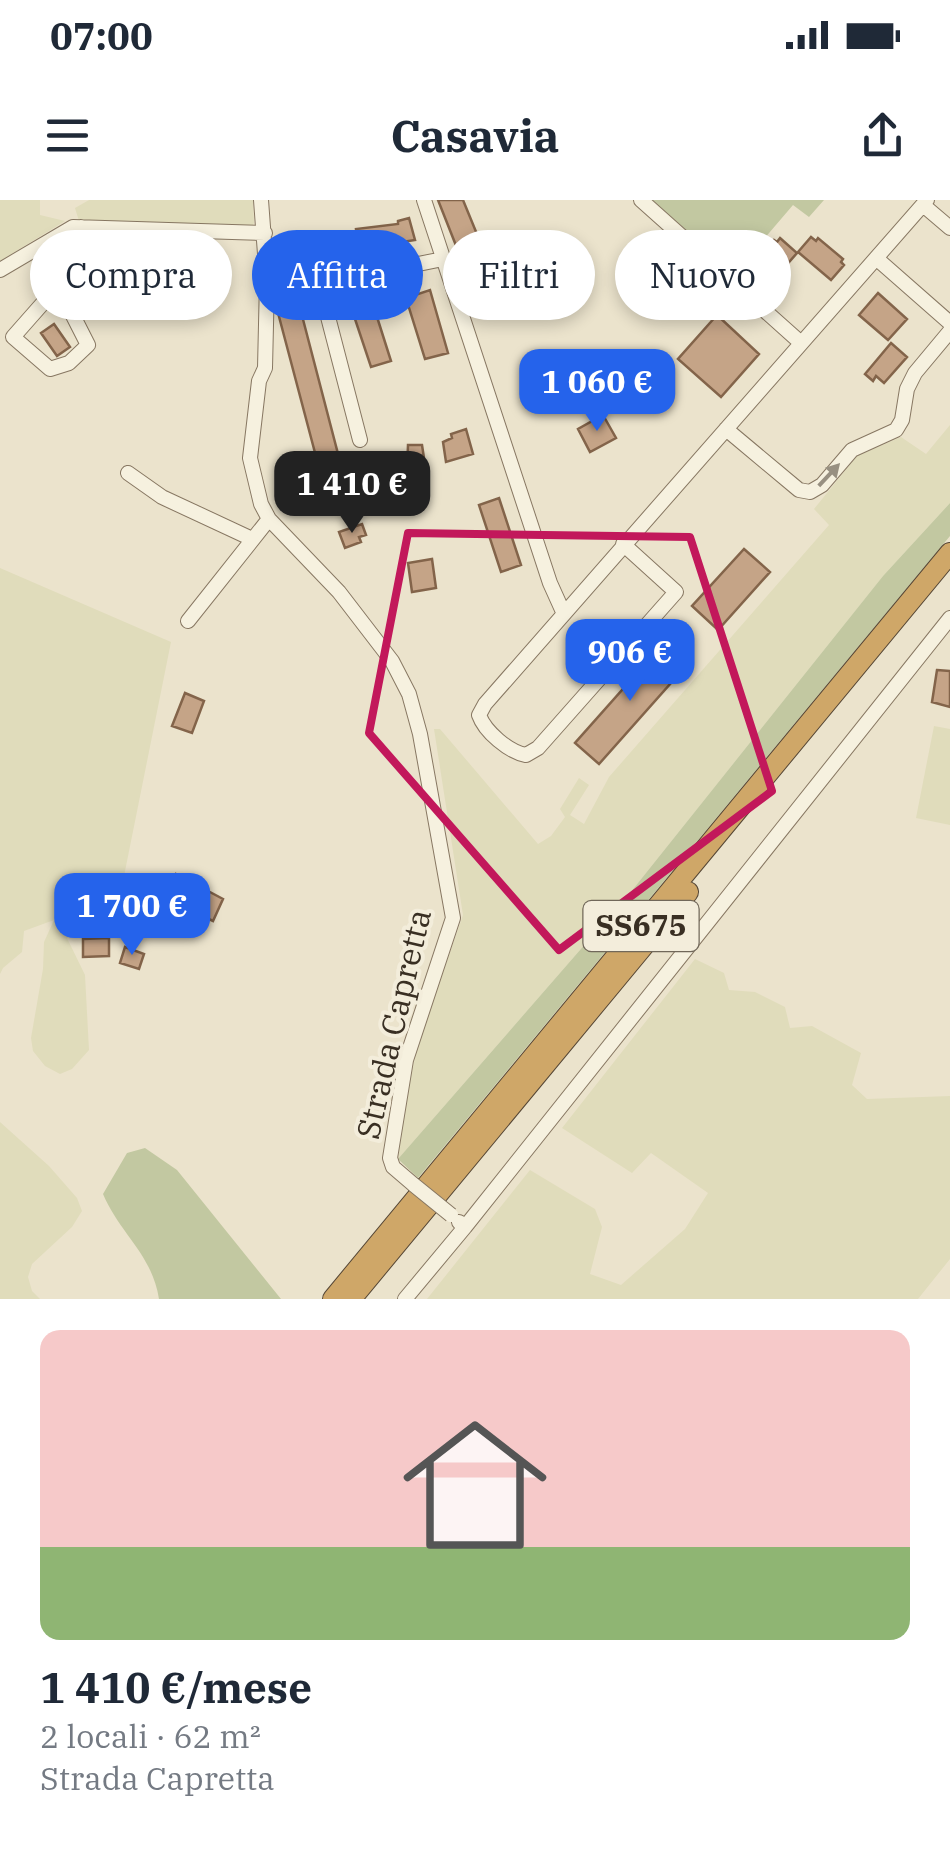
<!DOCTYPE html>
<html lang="it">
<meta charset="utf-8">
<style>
:root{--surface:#fff;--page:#f2f2f3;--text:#1f2937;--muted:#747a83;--accent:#2563eb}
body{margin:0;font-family:"IBM Plex Serif",serif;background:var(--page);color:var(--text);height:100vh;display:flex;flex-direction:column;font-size:38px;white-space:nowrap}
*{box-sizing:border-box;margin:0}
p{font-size:32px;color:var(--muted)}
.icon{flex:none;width:55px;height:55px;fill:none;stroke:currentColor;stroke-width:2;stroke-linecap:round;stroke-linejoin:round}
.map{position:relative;height:1099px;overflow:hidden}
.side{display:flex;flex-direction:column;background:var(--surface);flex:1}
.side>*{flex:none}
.hud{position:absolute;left:30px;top:30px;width:890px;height:90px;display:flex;gap:20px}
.price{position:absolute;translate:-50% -85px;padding:0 22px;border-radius:20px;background:var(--accent);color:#fff;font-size:32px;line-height:65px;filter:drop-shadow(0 2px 5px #0008)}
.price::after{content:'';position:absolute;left:50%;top:60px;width:30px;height:22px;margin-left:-15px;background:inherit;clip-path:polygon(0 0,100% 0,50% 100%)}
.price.current{background:#222;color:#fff}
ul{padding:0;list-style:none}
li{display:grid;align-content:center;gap:20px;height:530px;padding:0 40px}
li span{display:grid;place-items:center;height:310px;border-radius:20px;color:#555}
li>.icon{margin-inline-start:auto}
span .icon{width:180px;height:180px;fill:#fffc;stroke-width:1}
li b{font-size:42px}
.chip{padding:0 35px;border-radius:45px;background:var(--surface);box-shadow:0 5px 15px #0003;font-size:35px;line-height:90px}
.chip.current{background:var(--accent);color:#fff}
.status{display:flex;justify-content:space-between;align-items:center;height:70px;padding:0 50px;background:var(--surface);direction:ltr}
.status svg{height:28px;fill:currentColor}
header{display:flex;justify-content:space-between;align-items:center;height:130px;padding:0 40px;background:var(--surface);font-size:45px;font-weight:700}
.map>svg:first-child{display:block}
</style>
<div class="status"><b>07:00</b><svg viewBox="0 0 49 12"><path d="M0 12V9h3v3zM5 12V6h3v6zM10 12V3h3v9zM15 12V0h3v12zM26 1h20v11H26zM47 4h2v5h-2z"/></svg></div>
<header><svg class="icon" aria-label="menu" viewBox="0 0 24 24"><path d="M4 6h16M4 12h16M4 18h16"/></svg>Casavia<svg class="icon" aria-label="share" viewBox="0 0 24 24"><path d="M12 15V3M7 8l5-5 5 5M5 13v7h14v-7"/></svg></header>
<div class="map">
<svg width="950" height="1099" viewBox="0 0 950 1099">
<rect width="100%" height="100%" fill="#ebe3cc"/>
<path fill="#e0dcbb" d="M0 0H40V15L65 21 0 61Z
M89 0H253L254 23 251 28 79 21 75 8Z
M950 225V303L883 376 634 688 398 959 401 925 418 843 463 715 434 529H440L538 644 551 636 565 617 560 609 579 578 589 585 570 615 584 624 609 577 829 325 814 309 857 256 901 237 926 254Z
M0 368 171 442 117 711 67 738 85 775 89 850 72 869 60 874 45 866 33 851 31 838 43 769 44 742 54 720 24 731 22 752 3 768 0 774Z
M934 526 950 529V625L916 618Z
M695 759 724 773 729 790 755 792 785 807 790 828 812 826 861 853 852 885 867 899 950 896V1059L918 1099H427L530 970 595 1009 602 1027 590 1074 621 1085 685 1029 708 993 651 953 632 973 562 928Z
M0 922 49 966 77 998 82 1011 72 1027 32 1064 28 1077 32 1091 40 1099H0Z"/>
<path fill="#c2c8a1" d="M652 0H824L809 17 793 5 735 73Z
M950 303V336L418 978 398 959 634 688 883 376Z
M145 948 177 970 281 1099H159C152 1054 120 1034 103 994L127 953Z"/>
<path fill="#c5a487" stroke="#83644a" stroke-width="2.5" d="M438 0H463L479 39 457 48Z
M409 18 415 40 358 49 356 29 398 24V21Z
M811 37 816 41 818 38 843 59 841 62 844 65 831 80 798 52Z
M780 38 797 53 770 84 754 69 774 40 777 42Z
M561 57 578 78 547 104 530 83Z
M430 90 448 153 425 159 406 98Z
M878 93 907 119 888 140 859 115Z
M371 98 391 161 371 167 350 104Z
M299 104 344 277 323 283 277 109Z
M717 115 759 154 721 197 678 159Z
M54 124 70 147 57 156 41 133Z
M891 143 907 157 884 183 876 176 873 181 865 174Z
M603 215 616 238 590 252 578 229Z
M466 229 473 254 446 262 443 242 452 238 451 234Z
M408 245H422L426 271H407Z
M499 298 521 365 501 372 479 305Z
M362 324 366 335 359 337 361 342 345 348 339 332Z
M744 349 770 372 718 430 692 406Z
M432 359 436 388 412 392 408 363Z
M662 445 686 466 599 564 575 543Z
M937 470 950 471V507L932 502Z
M185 493 204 501 192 533 172 526Z
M176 674 223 699 213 721 169 700 174 689 170 687Z
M109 738V756L83 757V739Z
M125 747 144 754 139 769 120 763Z"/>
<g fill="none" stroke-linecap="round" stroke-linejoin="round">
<g stroke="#877762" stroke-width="16">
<path id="minor" d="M261 0 267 81 265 168 259 181 250 258 261 304 269 319 339 392 392 461 409 494 420 534 453 718 406 860 390 958 393 967 414 985
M424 0 550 383 564 414
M641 0 801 143
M923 5 950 28
M876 58 950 123
M0 70 73 27 265 33
M58 86 88 145 69 163 50 169 13 137 58 86 63 80 81 27
M726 229 799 290 810 292 822 285 852 250 896 230 902 220 907 189 915 173 950 131
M360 240 321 90 327 84 340 80 443 59
M128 273 162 297 250 338
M623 344 676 392 538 548 526 555C509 552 485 532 479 515L485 504 927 0
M188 421 269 319
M465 1027 950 418
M405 1099 465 1027 459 1022"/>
</g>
<g stroke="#554635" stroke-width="22">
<path id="highway" d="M333 1099 950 353
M351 1099 688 692"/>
</g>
<use href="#minor" stroke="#f6f1df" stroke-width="14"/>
<use href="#highway" stroke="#cfa768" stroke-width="20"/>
<g stroke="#877762" stroke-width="16" stroke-linecap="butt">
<path id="minor-bridge" d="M414 985 451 1015"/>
</g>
<use href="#minor-bridge" stroke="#f6f1df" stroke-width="14"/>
</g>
<defs><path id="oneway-solid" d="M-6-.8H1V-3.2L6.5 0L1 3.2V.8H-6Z" transform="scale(2.5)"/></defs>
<use fill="#989081" href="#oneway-solid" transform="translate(829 275) rotate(-47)"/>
<path fill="none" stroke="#c2185b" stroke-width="8" stroke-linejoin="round" d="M408 333 690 337 772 591 559 750 369 533Z"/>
<g text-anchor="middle" stroke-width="8" stroke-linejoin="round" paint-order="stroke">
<rect fill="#f3eddb" stroke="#71685a" stroke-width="2.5" x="583.5" y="701" width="115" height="50" rx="8"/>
<g font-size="30" font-weight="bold" fill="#392f23">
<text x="641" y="736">SS675</text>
</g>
<g font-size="32" fill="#392f23" stroke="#f3eddb">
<text transform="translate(394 824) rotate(-77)" y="11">Strada Capretta</text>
</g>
</g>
</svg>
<b class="price" style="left:597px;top:234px">1 060 €</b>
<b class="price current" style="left:352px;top:336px">1 410 €</b>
<b class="price" style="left:630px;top:504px">906 €</b>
<b class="price" style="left:132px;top:758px">1 700 €</b>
<div class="hud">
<a class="chip">Compra</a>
<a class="chip current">Affitta</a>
<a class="chip">Filtri</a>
<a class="chip">Nuovo</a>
</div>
</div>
<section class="side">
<ul>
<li><span style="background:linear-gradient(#f6c9c9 70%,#8fb573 0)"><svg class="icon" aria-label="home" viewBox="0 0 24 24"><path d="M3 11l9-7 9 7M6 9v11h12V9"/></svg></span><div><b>1 410 €/mese</b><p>2 locali · 62 m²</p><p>Strada Capretta</p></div></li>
</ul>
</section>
